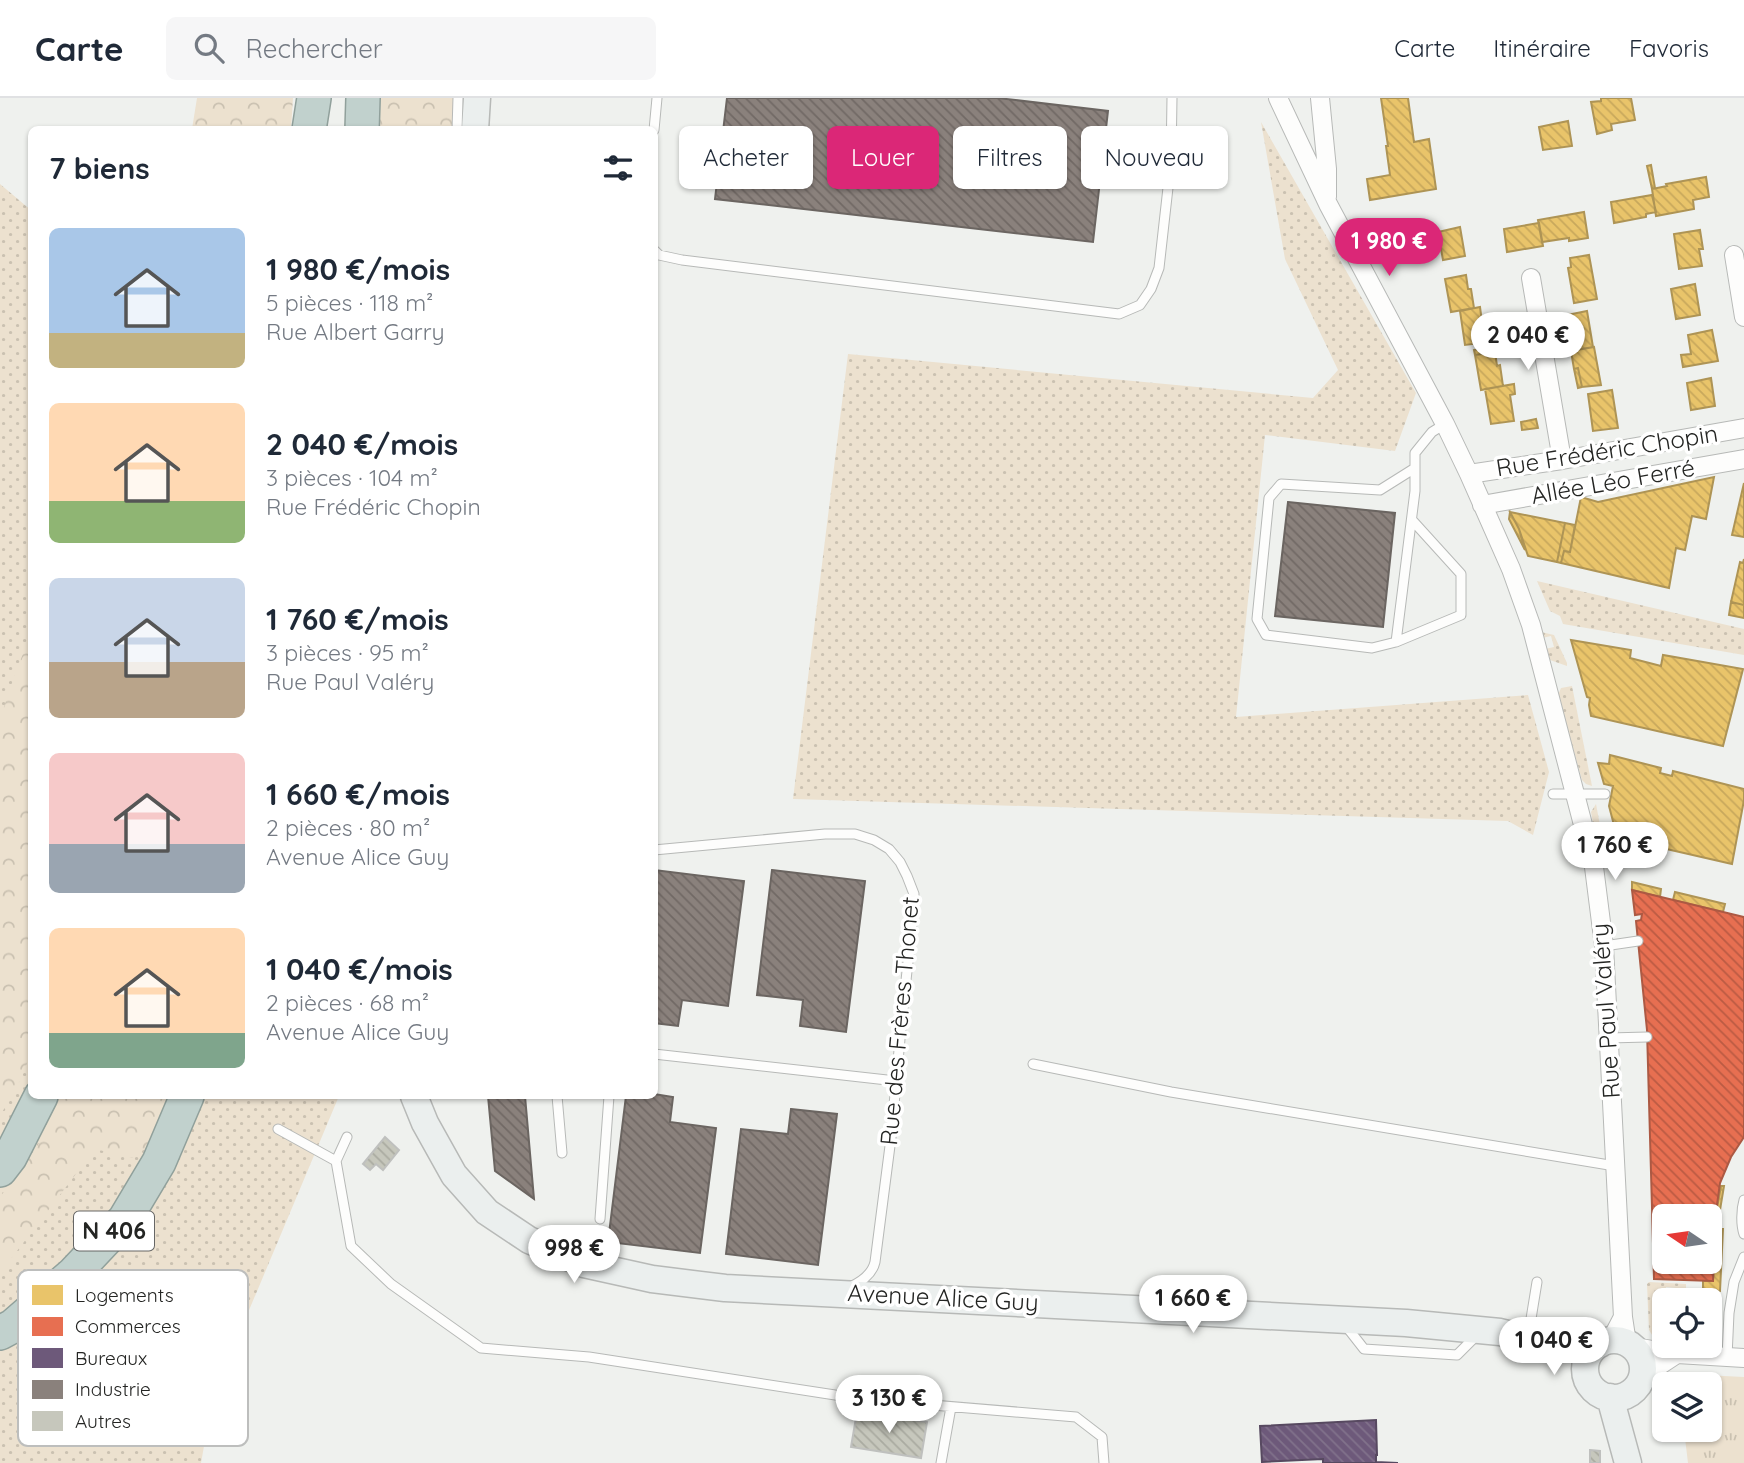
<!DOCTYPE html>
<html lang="fr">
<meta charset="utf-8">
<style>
:root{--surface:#fff;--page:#f6f6f7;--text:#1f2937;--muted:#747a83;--line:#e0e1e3;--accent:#db2777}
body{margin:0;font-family:Quicksand,sans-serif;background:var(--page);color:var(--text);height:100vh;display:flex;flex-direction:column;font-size:26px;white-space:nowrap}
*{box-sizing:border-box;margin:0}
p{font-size:23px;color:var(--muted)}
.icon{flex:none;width:38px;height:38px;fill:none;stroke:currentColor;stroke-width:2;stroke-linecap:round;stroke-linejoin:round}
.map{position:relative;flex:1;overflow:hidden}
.panel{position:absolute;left:28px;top:28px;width:630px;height:973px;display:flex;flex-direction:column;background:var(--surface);border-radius:10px;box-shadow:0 2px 5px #0004}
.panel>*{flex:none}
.top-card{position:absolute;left:679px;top:28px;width:665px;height:63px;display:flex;gap:14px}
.needle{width:46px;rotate:283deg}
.tools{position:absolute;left:1652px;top:1106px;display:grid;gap:14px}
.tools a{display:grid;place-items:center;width:70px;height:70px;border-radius:10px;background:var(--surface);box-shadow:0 2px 5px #0004;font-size:35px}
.price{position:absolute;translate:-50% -60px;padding:0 16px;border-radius:24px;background:#fff;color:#222;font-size:23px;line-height:46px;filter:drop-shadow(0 2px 4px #0008)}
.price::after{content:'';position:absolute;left:50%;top:42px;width:21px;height:16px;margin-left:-10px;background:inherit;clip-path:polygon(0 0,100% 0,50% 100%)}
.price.current{background:var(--accent);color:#fff}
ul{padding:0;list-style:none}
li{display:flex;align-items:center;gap:21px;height:175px;padding:0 21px}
li span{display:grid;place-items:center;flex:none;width:196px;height:140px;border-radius:10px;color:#555}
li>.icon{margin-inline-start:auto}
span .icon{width:84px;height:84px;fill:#fffc;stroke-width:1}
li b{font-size:30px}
h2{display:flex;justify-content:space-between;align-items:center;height:84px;padding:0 21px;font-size:30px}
.tag{padding:0 24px;border-radius:10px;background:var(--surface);box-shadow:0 2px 5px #0004;font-size:24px;line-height:63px}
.tag.current{background:var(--accent);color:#fff}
header{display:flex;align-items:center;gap:42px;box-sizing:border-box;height:98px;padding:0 35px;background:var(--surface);border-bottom:2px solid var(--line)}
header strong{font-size:33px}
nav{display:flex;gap:38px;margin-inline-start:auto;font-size:24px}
.search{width:490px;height:63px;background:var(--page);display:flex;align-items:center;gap:18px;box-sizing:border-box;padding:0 24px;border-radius:10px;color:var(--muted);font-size:26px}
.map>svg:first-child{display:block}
</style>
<header>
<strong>Carte</strong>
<div class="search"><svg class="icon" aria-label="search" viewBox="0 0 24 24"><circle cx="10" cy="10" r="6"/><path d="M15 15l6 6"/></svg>Rechercher</div>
<nav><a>Carte</a><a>Itinéraire</a><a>Favoris</a></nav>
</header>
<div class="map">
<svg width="1744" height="1365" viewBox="0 0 1744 1365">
<defs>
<pattern id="grass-dots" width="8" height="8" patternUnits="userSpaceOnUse" patternTransform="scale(1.75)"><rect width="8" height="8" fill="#ece1cf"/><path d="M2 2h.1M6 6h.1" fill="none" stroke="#cac1b1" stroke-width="1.8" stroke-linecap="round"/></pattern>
<pattern id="forest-crowns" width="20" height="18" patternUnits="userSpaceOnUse" patternTransform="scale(1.75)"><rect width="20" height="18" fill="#ece1cf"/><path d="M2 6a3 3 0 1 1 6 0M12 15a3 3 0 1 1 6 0" fill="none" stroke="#cac1b1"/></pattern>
<pattern id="park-tufts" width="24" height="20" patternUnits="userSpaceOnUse" patternTransform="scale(1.75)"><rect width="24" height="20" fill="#ece1cf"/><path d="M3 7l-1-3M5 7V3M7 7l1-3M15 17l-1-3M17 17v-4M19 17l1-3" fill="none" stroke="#cac1b1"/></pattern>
<pattern id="homes-back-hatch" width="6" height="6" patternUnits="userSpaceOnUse" patternTransform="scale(1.75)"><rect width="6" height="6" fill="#e9c46a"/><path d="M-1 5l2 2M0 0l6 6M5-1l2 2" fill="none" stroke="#c8a85c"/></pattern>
<pattern id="shops-back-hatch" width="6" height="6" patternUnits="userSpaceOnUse" patternTransform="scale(1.75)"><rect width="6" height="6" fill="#e76f51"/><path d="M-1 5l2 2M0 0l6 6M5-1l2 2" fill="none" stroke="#bb5b43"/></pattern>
<pattern id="offices-back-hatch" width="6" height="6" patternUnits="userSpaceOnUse" patternTransform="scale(1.75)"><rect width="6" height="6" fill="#6d597a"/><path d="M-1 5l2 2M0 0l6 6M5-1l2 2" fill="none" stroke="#81728b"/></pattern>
<pattern id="industry-back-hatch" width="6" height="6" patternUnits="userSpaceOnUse" patternTransform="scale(1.75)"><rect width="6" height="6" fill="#8a817c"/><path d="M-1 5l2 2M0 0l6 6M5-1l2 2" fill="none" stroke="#716965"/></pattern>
<pattern id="building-back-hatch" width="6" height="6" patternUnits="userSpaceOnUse" patternTransform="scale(1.75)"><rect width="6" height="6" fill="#c6c7bc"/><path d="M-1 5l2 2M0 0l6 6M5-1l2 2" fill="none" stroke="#aaaba1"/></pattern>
</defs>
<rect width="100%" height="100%" fill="#eff1ee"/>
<path fill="url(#grass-dots)" d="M1261 24 1416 295 1395 353 1265 337 1236 619 1528 597 1549 674 1533 737 1508 723 793 701 848 256 1313 300 1338 272 1285 161Z
M0 86 32 113V998H339L213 1298 201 1365H0Z
M1537 483 1744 531V557L1563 526 1560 518 1550 513Z
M1541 534 1554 537 1567 565V568L1550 562 1545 551 1554 549 1551 538 1542 540Z
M1572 588 1592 688 1586 686 1582 682 1558 597 1561 590Z
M1596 706 1605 754 1610 765 1600 763 1591 714Z
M1649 1184 1686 1186V1191L1666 1189 1664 1202V1242L1654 1240 1649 1232 1647 1186Z"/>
<path fill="url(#forest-crowns)" d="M197 0H293L291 31H192Z
M380 0H458L457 31 378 32Z
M31 534V955L21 981 0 1018V622L8 596Z
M60 998H170L148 1048 133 1060 95 1051 4 1170 0 1171V1099L37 1049Z"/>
<path fill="url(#park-tufts)" d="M1704 1277 1744 1279V1365H1688L1684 1332H1710V1286H1700Z"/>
<path fill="url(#homes-back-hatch)" stroke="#ae9455" stroke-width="2" d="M1381 0H1408L1414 44 1429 41 1436 91 1370 102 1367 81 1390 77 1386 48H1388Z
M1601 0H1631L1635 22 1611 26 1612 32 1597 36 1591 4 1601 3Z
M1568 23 1572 48 1543 52 1539 29Z
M1651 67 1655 90 1652 91 1647 68Z
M1706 79 1709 99 1693 102 1694 111 1656 118 1652 91 1667 88 1666 86Z
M1652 97 1656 114 1646 116V119L1614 125 1611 104Z
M1584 114 1588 140 1569 143V140L1542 144 1538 122Z
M1539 125 1543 148 1507 154 1504 131Z
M1460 129 1465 158 1443 162 1438 134Z
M1700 132 1703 151H1699L1702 168 1679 171 1674 136Z
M1589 157 1597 201 1574 205 1568 170 1571 169 1570 160Z
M1466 177 1468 191H1471L1474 210 1451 214 1445 181Z
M1695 186 1700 217 1676 221 1671 191Z
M1480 209 1482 224 1485 223 1489 244 1465 247 1460 213Z
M1587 213 1593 249 1571 253 1567 233 1569 232 1567 217Z
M1712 232 1718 263 1683 269 1681 257 1691 256 1688 237Z
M1494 248 1495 254 1475 257 1474 252Z
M1594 249 1601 287 1582 289 1578 270 1574 271 1571 253Z
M1495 254 1497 268 1500 267 1503 288 1481 292 1475 257Z
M1578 270 1582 289 1578 290 1574 271Z
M1711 280 1715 308 1691 312 1687 285Z
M1514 286 1515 296 1510 297 1514 323 1491 326 1485 291Z
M1612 292 1618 330 1593 333 1588 296Z
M1536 321 1538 330 1522 332 1521 324Z
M1714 379 1706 421 1692 418 1685 452 1676 450 1669 490 1561 465 1564 453 1570 454 1581 399 1598 404Z
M1744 385V439L1732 437Z
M1510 414 1519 431 1525 452 1509 421Z
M1510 414 1565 425 1557 464 1528 458 1519 431Z
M1565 425 1575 427 1570 454 1564 453 1561 465 1557 464Z
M1744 461V507L1731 504 1740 464 1743 465Z
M1731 504 1744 507V520L1729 517Z
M1571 542 1631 552 1630 560 1661 568 1663 557 1743 571 1723 648 1591 618 1589 607 1590 600 1587 599Z
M1610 657 1661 670 1660 675 1672 678 1673 673 1744 691V702L1732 766 1627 742 1628 735 1615 731 1609 708 1613 688 1604 686 1598 665 1609 666Z
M1632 784 1661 791 1660 799 1632 792Z
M1675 794 1725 806 1723 814 1673 802Z
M1721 1088H1724L1720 1112H1717V1110Z
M1716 1131H1723L1720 1193 1703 1192V1183H1713Z"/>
<path fill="url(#shops-back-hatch)" stroke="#ac5943" stroke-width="2" fill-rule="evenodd" d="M1632 792 1744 819V1039L1731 1059 1720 1085 1716 1114 1713 1183 1654 1181 1647 932 1636 823 1641 822 1642 816 1635 817ZM1664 1118H1710V1164H1664Z"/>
<path fill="url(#offices-back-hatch)" stroke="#574960" stroke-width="2" d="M1376 1322 1377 1357H1376V1364L1398 1365H1323V1361L1262 1364 1260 1328Z"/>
<path fill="url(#industry-back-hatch)" stroke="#6b6561" stroke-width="2" d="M727 0H998L1108 13 1093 144 715 101Z
M1288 404 1395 415 1383 529 1275 518Z
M654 772 744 783 728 908 682 902 678 928 654 925Z
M772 772 865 783 846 934 800 928 803 902 757 897Z
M654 996 673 999 670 1024 716 1030 700 1155 608 1144 626 998Z
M488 998H525L534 1101 495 1073Z
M791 1011 837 1016 818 1167 726 1156 741 1031 788 1036Z"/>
<path fill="url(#building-back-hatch)" stroke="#bfc0be" stroke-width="2" d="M385 1039 399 1052 383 1072 376 1066 370 1072 363 1066Z
M857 1314 927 1324 921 1360 851 1349Z
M1590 1352 1600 1353V1365H1590Z"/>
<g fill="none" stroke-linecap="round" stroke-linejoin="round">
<g stroke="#b7b9b7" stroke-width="11">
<path id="lane" d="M457 32 458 0
M654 32 657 0
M654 152 659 157 682 162 1119 216 1140 207 1151 191 1159 170 1171 63 1172 0
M1415 370 1380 392 1281 386 1269 400 1257 521 1266 537 1372 550 1396 544 1415 393C1415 380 1415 368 1415 355L1432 334 1445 326
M1396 544 1461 517V476L1412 422
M1553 696H1605
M654 752 825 736H855L874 742 889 751 900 764 907 778 914 796 913 816 901 930 891 1040 875 1164C872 1177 861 1184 850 1189
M1604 848 1638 843
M1609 940 1647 939
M654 956 896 983
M1033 966 1171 994 1615 1068
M557 998 562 1055
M278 1031 336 1063 351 1148 391 1186 481 1250 589 1259 861 1301 1076 1319 1102 1339 1104 1365
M336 1063 347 1039
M1744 1102C1741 1112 1741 1127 1744 1136
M600 1121 609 998
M1346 1228 1364 1251 1457 1257 1477 1237
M1528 1239 1537 1184
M1727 1259 1729 1215 1734 1184 1744 1159
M941 1365 951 1309"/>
</g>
<g stroke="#b7b9b7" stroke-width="20">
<path id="street" d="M1278 0 1328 106 1445 326 1469 376 1511 471 1531 527 1594 769 1604 848 1623 1219
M1320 0 1327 71V99
M1734 157 1744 219
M1531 180 1562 362
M1469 376 1562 362 1744 330
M1482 407 1744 361
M1611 1242 1623 1219 1627 1245
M1634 1249 1677 1256 1744 1260
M1642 1279 1677 1256"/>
</g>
<g stroke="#b7b9b7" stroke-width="29">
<path id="secondary" d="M475 32 477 0
M414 998 425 1025 454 1077 487 1114 529 1142 584 1166 652 1181 725 1190 1406 1225 1500 1234 1552 1247 1600 1246
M1585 1271a29 29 0 1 1 58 0a29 29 0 1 1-58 0Z
M1610 1299 1628 1365"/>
</g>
<g stroke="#90a09b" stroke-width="36">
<path id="highway" d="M309 32 314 0
M362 32 363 0
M0 1072 10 1059 41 998
M0 1235 13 1228 73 1176 125 1121 159 1064 187 998"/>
</g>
<use href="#lane" stroke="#fdfdfc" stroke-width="9"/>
<use href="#street" stroke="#fdfdfc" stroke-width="18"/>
<use href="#secondary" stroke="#ebefee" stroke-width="26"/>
<use href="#highway" stroke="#c1d1cd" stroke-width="33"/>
</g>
<g text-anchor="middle" stroke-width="7" stroke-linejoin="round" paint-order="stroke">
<rect fill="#fff" stroke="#666665" stroke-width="2" x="74" y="1113.5" width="80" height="39" rx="5"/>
<g font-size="23" font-weight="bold" fill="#242523">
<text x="114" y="1141">N 406</text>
</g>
<g font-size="24" fill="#242523" stroke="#fff">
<text transform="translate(1607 353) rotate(-9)" y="8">Rue Frédéric Chopin</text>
<text transform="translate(1613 384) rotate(-10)" y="8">Allée Léo Ferré</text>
<text transform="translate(1606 913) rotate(-94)" y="8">Rue Paul Valéry</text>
<text transform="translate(900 923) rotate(-85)" y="8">Rue des Frères Thonet</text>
<text transform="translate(943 1200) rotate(3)" y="8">Avenue Alice Guy</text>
</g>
</g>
<rect x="18" y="1172" width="230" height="176" rx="10" fill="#fff" stroke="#bdbebd" stroke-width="2"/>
<rect x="32" y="1187" width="31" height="20" fill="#e9c46a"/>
<rect x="32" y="1219" width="31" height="19" fill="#e76f51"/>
<rect x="32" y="1250" width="31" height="20" fill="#6d597a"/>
<rect x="32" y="1282" width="31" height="19" fill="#8a817c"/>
<rect x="32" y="1313" width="31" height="20" fill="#c6c7bc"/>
<g font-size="19" fill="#242523">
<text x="75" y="1204">Logements</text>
<text x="75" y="1235">Commerces</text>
<text x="75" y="1267">Bureaux</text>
<text x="75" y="1298">Industrie</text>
<text x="75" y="1330">Autres</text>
</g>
</svg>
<div class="tools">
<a><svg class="needle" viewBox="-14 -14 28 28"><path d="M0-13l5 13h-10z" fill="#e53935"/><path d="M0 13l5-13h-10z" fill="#747a83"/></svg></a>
<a><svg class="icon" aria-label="locate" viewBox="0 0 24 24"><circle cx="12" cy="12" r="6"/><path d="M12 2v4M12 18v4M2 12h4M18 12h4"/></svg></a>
<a><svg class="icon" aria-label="layers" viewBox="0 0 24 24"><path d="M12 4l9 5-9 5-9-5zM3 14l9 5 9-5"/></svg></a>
</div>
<b class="price current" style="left:1389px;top:180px">1 980 €</b>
<b class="price" style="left:1528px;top:274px">2 040 €</b>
<b class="price" style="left:1615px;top:784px">1 760 €</b>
<b class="price" style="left:574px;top:1187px">998 €</b>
<b class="price" style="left:1193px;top:1237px">1 660 €</b>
<b class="price" style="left:1554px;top:1279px">1 040 €</b>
<b class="price" style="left:889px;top:1337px">3 130 €</b>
<div class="top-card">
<a class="tag">Acheter</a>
<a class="tag current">Louer</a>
<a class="tag">Filtres</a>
<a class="tag">Nouveau</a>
</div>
<section class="panel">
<h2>7 biens<svg class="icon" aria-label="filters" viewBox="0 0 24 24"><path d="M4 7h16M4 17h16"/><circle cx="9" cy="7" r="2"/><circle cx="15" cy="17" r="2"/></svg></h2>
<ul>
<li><span style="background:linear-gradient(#a9c7e8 75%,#c2b280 0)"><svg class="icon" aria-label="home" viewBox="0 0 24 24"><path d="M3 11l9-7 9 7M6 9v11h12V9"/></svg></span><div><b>1 980 €/mois</b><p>5 pièces · 118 m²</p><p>Rue Albert Garry</p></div></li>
<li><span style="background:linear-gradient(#ffd9b3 70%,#8fb573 0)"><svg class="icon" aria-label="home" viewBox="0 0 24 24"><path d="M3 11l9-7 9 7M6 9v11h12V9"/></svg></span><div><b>2 040 €/mois</b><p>3 pièces · 104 m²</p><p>Rue Frédéric Chopin</p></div></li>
<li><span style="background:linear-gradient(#c9d6e8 60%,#b9a48a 0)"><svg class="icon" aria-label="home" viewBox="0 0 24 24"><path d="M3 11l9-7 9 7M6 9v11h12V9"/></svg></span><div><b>1 760 €/mois</b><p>3 pièces · 95 m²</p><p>Rue Paul Valéry</p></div></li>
<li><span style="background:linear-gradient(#f6c9c9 65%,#9aa5b1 0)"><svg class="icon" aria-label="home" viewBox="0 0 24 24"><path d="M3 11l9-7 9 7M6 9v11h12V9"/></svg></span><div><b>1 660 €/mois</b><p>2 pièces · 80 m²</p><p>Avenue Alice Guy</p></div></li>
<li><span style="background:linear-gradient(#ffd9b3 75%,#7fa58c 0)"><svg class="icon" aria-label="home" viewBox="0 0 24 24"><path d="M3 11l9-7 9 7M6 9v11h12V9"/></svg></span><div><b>1 040 €/mois</b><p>2 pièces · 68 m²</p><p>Avenue Alice Guy</p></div></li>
</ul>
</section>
</div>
